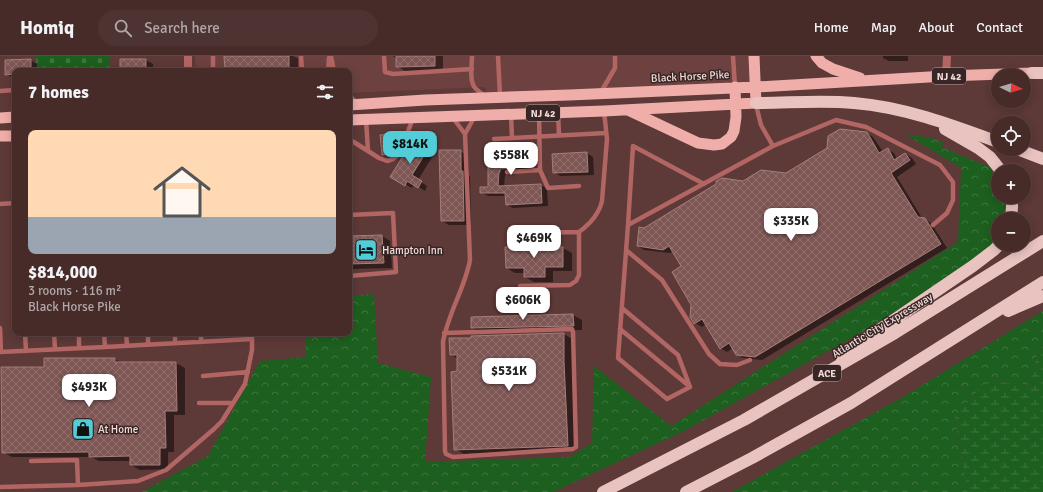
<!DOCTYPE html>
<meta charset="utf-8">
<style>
:root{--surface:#462b29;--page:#4d3331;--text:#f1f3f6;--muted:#b0a7a8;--line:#5e4746;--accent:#52ccd6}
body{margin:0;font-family:Signika,sans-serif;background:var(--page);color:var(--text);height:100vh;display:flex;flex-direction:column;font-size:15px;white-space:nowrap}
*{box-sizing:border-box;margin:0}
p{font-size:13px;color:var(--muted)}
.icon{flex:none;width:22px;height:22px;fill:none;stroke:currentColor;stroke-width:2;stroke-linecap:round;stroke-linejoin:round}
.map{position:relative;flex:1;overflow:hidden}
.panel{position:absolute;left:12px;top:12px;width:340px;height:268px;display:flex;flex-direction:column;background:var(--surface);border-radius:8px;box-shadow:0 2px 10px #0003,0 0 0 1px var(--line)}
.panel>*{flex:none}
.needle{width:26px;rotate:95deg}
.tools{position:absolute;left:991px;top:12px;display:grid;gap:8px}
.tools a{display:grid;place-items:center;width:40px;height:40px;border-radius:50%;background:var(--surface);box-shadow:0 2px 10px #0003,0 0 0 1px var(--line);font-size:20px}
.price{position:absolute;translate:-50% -34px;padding:0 9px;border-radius:8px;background:#fff;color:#222;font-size:13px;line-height:26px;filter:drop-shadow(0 1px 2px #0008)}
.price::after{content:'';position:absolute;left:50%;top:24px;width:12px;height:9px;margin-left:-6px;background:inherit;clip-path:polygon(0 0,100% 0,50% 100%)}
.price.on{background:var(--accent);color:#111}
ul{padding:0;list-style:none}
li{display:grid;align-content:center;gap:8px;height:212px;padding:0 16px}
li+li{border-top:1px solid var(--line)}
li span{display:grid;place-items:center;height:124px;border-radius:8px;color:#555}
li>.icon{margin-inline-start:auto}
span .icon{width:72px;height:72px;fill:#fffc;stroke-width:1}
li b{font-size:17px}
h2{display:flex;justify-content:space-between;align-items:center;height:48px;padding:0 16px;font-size:17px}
header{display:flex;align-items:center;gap:24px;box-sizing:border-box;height:56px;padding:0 20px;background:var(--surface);border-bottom:1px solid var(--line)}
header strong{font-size:19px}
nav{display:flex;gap:22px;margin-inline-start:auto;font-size:14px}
.search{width:280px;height:36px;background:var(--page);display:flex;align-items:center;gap:10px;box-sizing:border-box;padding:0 14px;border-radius:22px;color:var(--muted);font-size:15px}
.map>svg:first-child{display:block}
</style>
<header>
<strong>Homiq</strong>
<div class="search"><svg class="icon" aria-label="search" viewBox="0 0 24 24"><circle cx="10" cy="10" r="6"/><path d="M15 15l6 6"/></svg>Search here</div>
<nav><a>Home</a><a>Map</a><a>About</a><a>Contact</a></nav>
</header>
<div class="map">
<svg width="1043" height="436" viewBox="0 0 1043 436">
<defs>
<pattern id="forest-crowns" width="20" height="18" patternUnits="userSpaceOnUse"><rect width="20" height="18" fill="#1d5f1e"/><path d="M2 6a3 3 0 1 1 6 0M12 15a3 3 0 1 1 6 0" fill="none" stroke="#3e753e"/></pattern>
<pattern id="wetland-marsh" width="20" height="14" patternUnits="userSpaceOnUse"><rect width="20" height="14" fill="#1d5f1e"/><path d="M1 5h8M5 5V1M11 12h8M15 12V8" fill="none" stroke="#3e753e"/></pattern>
<pattern id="cemetery-stones" width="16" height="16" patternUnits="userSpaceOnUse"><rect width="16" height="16" fill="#1d5f1e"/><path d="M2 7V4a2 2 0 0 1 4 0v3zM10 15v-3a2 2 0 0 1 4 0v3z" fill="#3e753e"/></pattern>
<pattern id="building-cross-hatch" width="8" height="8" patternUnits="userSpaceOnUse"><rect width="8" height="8" fill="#7e5755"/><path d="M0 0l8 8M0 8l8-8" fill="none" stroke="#916f6d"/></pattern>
</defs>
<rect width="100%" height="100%" fill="#5d3937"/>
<path fill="#6d413f" d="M195 0H754L756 31 489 42 485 31 349 37V15H196Z"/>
<path fill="url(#forest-crowns)" d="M905 78 931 82 944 87 941 91 990 111 998 131V141H1002L1006 150 1002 163H998V174L994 186 1000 191 864 275 684 375 553 436H142L208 400 260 305 306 301V277H349V240L374 238 378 307 431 321 425 406 570 401 592 387 594 310 671 370 958 186 961 112Z
M1043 255V292L1038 295 1030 329 986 325 955 361 968 436H732L903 341Z"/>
<path fill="url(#wetland-marsh)" d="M1043 292V436H968L955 361 986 325 1030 329 1038 295Z"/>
<path fill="url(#cemetery-stones)" d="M36 0H109L110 15H37Z"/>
<path fill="#0007" d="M225 0H293L298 2V15H226Z
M393 0H443V15L406 16 397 10V3L394 1Z
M883 0H908V5H889L883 2Z
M30 4 37 8V15H15V22H13L6 18Z
M121 4H146L153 8V15H121Z
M867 77 873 81 883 96 888 94 894 97 897 103 905 98 912 102 916 108 897 121 922 162 931 167 947 192 762 304 743 302 736 298 733 292 727 296 720 292 706 268 702 271 695 267 692 249 683 211 673 195 670 197 644 194 638 190 645 173 743 126 786 118Z
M393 79 397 81 398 99 387 100 383 98Z
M413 85 434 98 418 124 427 130 425 135 414 128 412 132 392 121Z
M531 91 537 95V104H532V114L506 116V119H505L504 131 541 129 547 133 548 150 513 152 507 149 506 140H488L481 136 489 132 495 99Z
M460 95 468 100 469 120 470 121 471 169H449L442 165Z
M587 97 593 101 594 119 560 120 554 116Z
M382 180 390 185 392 212 349 213V181Z
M506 192H563L572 197V215H553V226H534L525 221V217H515L507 212Z
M573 259 582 264V274L481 277 472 272V262Z
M564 278 572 283V312L576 394 464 398 455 393 458 303 451 299Z
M115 303 122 307H176L185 312V359H174V396H168V413L140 414 131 409V405H99L91 401H12L3 396 45 312Z"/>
<path fill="url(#building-cross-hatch)" stroke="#a77d7a" d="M224 0H289V12H278L276 15H225Z
M396 0H435V10L396 11Z
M31 3V15H15V18L5 19V4Z
M120 3H146V15H120Z
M840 73 867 76 879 97 888 92 894 104 905 97 910 104 891 117 918 161 925 162 941 188 755 301 736 299 729 287 720 293 702 263 694 268 690 261 691 249 672 216 681 210 669 190 663 194 637 190 639 171 644 172 716 128V125L722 122 743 125 761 114 786 117 827 92 828 80Z
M393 78 394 97 382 99 380 79Z
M413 84 428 93 412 119 422 125 418 132 407 125 405 130 390 121Z
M531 90V101H526V111L500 113V116H499L498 130 541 128 542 147 506 149 505 137H480V131H488V98H494V91Z
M439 94H461V115H463L464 165H441Z
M587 96 588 116 553 117 552 98Z
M382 179 384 207 349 208V180Z
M505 191H563V211H545V221H524V212H506Z
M573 258 574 270 471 272V261Z
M564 277V306L568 390 454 394 451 316 457 315V299H450L449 282H471V280Z
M44 302H115V306H176L177 355H165L166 392H160V409H130V400L89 401V396L2 397 1 311H44Z"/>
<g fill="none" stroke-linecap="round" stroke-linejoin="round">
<path stroke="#b26663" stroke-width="4.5" d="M213 0V15
M301 0 302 15
M331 0 334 15
M384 0 385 16 393 18 472 13
M472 0C472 10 469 24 475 32 478 35 482 38 486 40
M498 0 500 40
M733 0 735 31
M328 15 329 2
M0 35 15 34
M601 36 615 12V0
M349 39 357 47
M539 57 540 114 548 132 579 130
M558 57 559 79
M511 58 512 82
M453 62 465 78 475 60
M366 63 368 95
M349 83 379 102 387 105 393 103 400 97 413 62
M494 83 606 77
M773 90 836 64 866 71 940 109 953 126V144L947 157 933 169
M507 116 540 114
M0 148 15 147
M349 159 393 157 396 216 349 220
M628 169 633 90 704 128
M513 177 579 176C590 168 599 158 602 145L607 83 604 55
M626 194 662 224 709 298 720 308 737 309 750 304
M520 230 570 229 576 225 579 219V176
M622 252 678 299 690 331 667 343 618 302 628 169 773 90 761 69 756 49
M0 272 1 296
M620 273 689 330
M25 277 26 295
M54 277 55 293
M79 277V292
M126 277 127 289
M148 277V288
M175 277V287
M201 277V286
M444 277 572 273 573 276 576 391 573 393 453 401 446 398 445 395 443 286C448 257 465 232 470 204L465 78
M105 291 252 283
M0 296 105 291 104 277
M203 320 248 316
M199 347H233
M78 429 138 425 166 414 214 373 222 365 245 328 252 294V277
M0 431 78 429 77 404 31 405"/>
<path stroke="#b26663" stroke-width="8" d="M188 0V15
M946 20 947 0"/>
<path stroke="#efaeaa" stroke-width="11" d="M816 0 822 7 833 13 860 22
M349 49 425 44 569 39 756 31 946 20 1032 17
M628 54 698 87 714 89 722 88 731 81 734 75 736 61 735 31
M0 62 15 61
M349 64 604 55 756 47 754 0
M0 80H15"/>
<path stroke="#e8c3c0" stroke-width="12" d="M1032 17H1043
M756 47C789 47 822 44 854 47 904 51 952 69 998 86
M945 73 978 92 990 101 1001 115
M1017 93 1043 103
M1011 163 1012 151V141
M1008 255 1043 240
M841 300 973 210 994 194 999 189
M603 436 744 364 895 277 1043 185
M686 436 752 402 851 347 1043 226"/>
</g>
<defs>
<g id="hotel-square" transform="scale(1.15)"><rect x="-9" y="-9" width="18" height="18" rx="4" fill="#52ccd6" stroke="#372625"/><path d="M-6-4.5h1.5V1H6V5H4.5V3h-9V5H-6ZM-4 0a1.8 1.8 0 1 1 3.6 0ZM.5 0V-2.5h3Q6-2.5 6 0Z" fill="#111"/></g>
<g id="shop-square" transform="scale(1.15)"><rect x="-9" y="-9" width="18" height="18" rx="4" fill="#52ccd6" stroke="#372625"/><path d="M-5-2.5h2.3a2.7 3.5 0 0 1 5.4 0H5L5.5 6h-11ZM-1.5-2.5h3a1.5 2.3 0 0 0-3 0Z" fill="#111"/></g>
</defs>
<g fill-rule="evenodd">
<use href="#hotel-square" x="366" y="194"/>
<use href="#shop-square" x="83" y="373"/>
</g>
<g text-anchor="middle" stroke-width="3" stroke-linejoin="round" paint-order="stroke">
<g fill="#372625" stroke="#b9a4a2" stroke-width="1">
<rect x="932" y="12" width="34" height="16" rx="3"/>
<rect x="526" y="49" width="34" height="16" rx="3"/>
<rect x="813" y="309" width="28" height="16" rx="3"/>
</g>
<g font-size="10" font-weight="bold" fill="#f1dad8">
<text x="949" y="24">NJ 42</text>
<text x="543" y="61">NJ 42</text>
<text x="827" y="321">ACE</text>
</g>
<g font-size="11" fill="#f1dad8" stroke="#372625">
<text transform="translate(690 20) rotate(-3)" y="4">Black Horse Pike</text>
<text transform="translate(882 269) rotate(-31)" y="4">Atlantic City Expressway</text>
</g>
<g font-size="11" fill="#f1dad8" stroke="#372625" text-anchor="start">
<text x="382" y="198">Hampton Inn</text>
<text x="98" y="377">At Home</text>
</g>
</g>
</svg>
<div class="tools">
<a><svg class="needle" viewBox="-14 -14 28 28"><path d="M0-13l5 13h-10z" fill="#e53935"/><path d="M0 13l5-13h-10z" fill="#b0a7a8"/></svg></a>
<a><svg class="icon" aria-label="locate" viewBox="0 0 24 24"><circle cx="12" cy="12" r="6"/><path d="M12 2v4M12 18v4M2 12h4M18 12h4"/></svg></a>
<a>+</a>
<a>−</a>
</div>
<b class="price on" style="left:410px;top:109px">$814K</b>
<b class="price" style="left:511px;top:120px">$558K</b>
<b class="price" style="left:791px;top:186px">$335K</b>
<b class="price" style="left:534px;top:203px">$469K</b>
<b class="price" style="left:523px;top:265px">$606K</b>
<b class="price" style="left:509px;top:336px">$531K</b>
<b class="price" style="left:89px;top:352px">$493K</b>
<section class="panel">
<h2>7 homes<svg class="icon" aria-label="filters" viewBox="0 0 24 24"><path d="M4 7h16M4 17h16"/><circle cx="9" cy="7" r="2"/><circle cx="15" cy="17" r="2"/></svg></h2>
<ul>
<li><span style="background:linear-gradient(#ffd9b3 70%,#9aa5b1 0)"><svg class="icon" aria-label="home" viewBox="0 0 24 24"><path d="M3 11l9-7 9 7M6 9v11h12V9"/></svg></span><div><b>$814,000</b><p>3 rooms · 116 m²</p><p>Black Horse Pike</p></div></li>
</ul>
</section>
</div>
